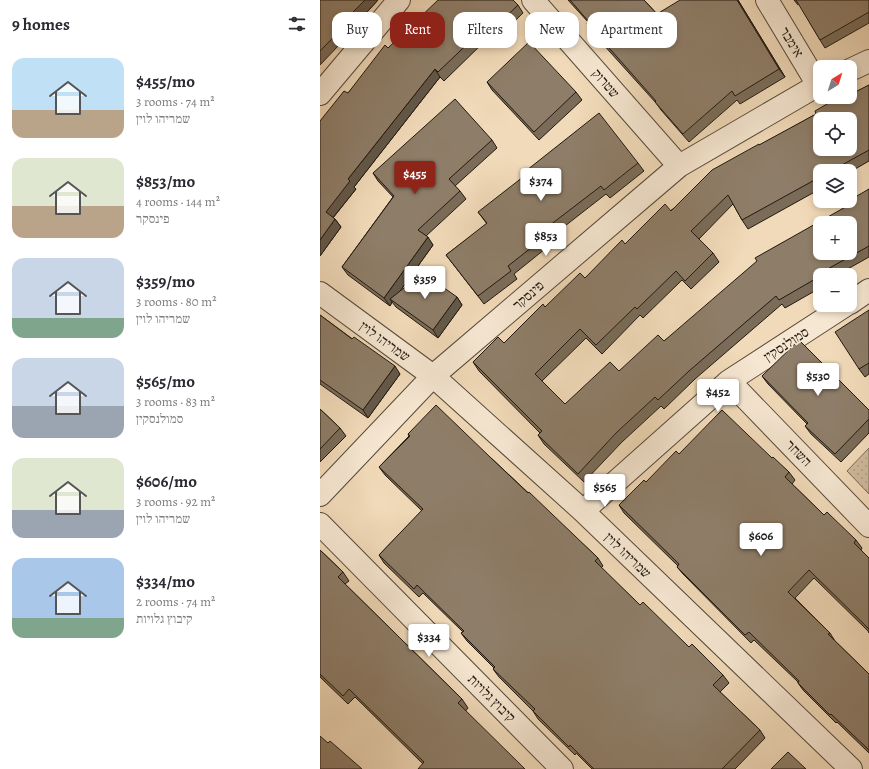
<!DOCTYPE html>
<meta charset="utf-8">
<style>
:root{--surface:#fff;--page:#f7f7f7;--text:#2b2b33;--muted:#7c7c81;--accent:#8f2418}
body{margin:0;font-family:Alegreya,"Frank Ruhl Libre",serif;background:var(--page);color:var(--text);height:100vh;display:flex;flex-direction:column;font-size:15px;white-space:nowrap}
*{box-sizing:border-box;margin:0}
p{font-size:13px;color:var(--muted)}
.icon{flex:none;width:22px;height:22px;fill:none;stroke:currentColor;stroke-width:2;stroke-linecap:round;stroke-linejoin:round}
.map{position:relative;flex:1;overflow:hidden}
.details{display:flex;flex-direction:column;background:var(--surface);width:320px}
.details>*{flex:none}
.top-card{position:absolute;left:12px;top:12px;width:380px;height:36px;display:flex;gap:8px}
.needle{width:26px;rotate:38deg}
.controls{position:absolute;left:493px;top:60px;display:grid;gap:8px}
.controls a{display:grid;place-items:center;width:44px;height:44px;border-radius:8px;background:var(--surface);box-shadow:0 2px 6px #0003;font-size:20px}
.price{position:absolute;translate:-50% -34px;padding:0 9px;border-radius:4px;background:#fff;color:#222;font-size:13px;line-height:26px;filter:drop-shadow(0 1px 2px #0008)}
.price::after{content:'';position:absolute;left:50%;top:24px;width:12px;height:9px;margin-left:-6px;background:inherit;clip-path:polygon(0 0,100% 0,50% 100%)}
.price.current{background:var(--accent);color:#fff}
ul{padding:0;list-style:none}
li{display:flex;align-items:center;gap:12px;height:100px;padding:0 12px}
li span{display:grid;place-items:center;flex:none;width:112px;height:80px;border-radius:12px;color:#555}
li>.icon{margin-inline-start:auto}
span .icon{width:48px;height:48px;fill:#fffc;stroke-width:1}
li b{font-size:17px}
h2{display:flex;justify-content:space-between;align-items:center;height:48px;padding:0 12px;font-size:17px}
.chip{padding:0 14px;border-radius:12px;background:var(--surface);box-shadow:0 2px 6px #0003;font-size:14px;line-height:36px}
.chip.current{background:var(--accent);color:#fff}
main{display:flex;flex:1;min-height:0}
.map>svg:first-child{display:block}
</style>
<main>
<section class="details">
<h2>9 homes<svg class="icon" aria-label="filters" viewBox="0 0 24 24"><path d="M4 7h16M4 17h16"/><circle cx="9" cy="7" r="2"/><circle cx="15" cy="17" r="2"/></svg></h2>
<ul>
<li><span style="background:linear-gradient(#bfe0f5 65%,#b9a48a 0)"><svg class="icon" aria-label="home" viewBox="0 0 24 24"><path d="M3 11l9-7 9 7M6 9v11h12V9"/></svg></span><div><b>$455/mo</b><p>3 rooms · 74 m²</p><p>שמריהו לוין</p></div></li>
<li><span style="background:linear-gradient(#dfe7d0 60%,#b9a48a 0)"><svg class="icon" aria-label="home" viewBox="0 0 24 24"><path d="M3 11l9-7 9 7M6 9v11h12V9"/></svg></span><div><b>$853/mo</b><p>4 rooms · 144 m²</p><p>פינסקר</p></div></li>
<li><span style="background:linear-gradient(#c9d6e8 75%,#7fa58c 0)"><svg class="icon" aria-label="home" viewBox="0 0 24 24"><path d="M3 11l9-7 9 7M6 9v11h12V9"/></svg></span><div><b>$359/mo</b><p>3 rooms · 80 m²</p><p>שמריהו לוין</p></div></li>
<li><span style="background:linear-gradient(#c9d6e8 60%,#9aa5b1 0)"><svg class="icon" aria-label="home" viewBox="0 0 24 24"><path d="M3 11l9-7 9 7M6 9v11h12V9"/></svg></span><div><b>$565/mo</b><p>3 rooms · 83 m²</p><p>סמולנסקין</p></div></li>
<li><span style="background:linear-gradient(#dfe7d0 65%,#9aa5b1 0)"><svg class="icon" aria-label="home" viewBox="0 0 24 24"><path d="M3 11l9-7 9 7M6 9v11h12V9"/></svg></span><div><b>$606/mo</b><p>3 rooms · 92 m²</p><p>שמריהו לוין</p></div></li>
<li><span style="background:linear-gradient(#a9c7e8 75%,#7fa58c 0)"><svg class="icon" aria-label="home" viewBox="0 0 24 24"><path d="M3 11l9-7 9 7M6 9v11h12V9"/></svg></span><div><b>$334/mo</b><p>2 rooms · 74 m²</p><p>קיבוץ גלויות</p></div></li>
</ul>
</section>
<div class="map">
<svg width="549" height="769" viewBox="0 0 549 769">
<defs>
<pattern id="park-dots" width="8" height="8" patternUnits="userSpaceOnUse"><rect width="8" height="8" fill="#ceb99c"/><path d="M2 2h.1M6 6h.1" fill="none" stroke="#b19e85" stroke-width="1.8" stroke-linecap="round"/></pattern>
</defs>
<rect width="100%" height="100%" fill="#f1dab9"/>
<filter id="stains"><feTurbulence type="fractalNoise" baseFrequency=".005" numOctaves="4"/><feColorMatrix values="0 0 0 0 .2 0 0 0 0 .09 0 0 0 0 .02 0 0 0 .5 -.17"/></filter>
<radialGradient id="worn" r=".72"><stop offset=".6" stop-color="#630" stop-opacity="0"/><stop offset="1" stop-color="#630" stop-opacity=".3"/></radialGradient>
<path fill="url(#park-dots)" stroke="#786956" d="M549 448V494L527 471Z"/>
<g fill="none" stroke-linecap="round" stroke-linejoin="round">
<g stroke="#56493a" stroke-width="24">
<path id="minor" d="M213 0 359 166
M447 0 498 85
M530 70 549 61
M0 94 79 0
M0 293 113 376 263 511 531 769
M530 303 549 290
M409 381 549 526
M0 495 113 376 359 166 500 84
M263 511 409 381 526 305
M0 524 242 769"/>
</g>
<use href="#minor" stroke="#f6e7d2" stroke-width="22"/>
</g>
<path fill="#7a6c59" stroke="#221910" d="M0 0H58L38 22 39 24 0 65Z
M248 0H324L337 14 418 0 465 77 420 104 417 100 369 142 341 110 336 103 272 32 267 23 268 22Z
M474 0H549V23L505 48 500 40 479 4 478 5Z
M198 5 203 13 170 45 166 40 124 81 120 77 34 187 36 189 13 218 15 219 21 227 0 256V121L28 93 68 48Z
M167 82 256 92 262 100 219 140 172 90Z
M549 85V161L530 172V171H500V189L428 229 422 220 413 204 379 239 393 253 399 262 371 289 362 280 323 318 320 315 282 354 266 338 222 381 245 404 299 371 344 341 529 205 549 189V257L517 275H500V288L465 308 462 304 375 379 344 409 341 406 302 442 264 482 224 444 218 435 220 433 159 371 153 362 184 343 225 307 265 278 305 244 440 145Z
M172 140 177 148 135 186 140 191 146 199 106 236 113 245 80 291 137 297 142 305 118 338 76 307 72 302 70 306 28 275 22 267 73 197 58 181 53 173Z
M318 163 324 171 290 198 286 194 227 240 230 245 194 274 197 279 164 304 126 255 167 224 158 212Z
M549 310V374L545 377 539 369Z
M0 315 80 374 48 418 0 384Z
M442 376 549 410V433L521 462 491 434 485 426 487 424 448 384Z
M0 409 20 428 26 436 0 462Z
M88 434 170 457 278 558 283 566 281 568 320 605 369 647 403 675 409 683 400 692 440 730 445 738 415 769H272L256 753 255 755 218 719 213 711 179 677 173 669 174 668 147 641 141 633 143 632 103 593 99 597 64 563 59 555 102 511 65 475 59 467 89 436Z
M359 454 452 458 469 472 475 480 472 484 504 515 536 540 542 548 541 550 549 558V633L548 631 494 578 475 598 510 633 515 641 549 674V753L517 722 516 723 483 690 478 683V682L434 640 431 643 363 574 357 567 358 566 304 513 299 505Z
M0 550 23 572 29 581 25 584 142 699 148 708 103 764 35 697 28 704 0 677Z"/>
<path fill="#635849" stroke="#221910" d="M45 0H58L38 22 31 14Z
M417 0H418L465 77 459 69Z
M115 69 120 77 34 187 36 189 11 220 6 212 28 179Z
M15 219 21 227 0 256V240Z
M108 237 113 245 73 301 70 299 72 302 70 306 64 298Z
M137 297 142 305 118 338 113 330Z
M75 366 80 374 48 418 43 410Z"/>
<path fill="#8e7d68" stroke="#221910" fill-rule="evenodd" d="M0 0H45L31 14 34 16 0 51Z
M118 0H193L198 5 165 37 160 32 118 72 115 69 28 179 30 181 6 212 15 219 0 240V121L24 91 28 93 65 45 68 48Z
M250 0H324L337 14 360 0H417L459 69 415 96 412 91 363 134 335 102 336 101 267 23 269 22Z
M476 0H549V12L500 40Z
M209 42 256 92 214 132 167 82Z
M549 85V150L511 171H500V177L422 220 408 195 371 231 393 253 365 281 356 271 317 309 315 307 276 345 260 329 215 374 245 404 290 362 299 371 338 335 344 341 437 261 435 258 529 205 527 201H530V200L549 189V246L495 276 497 278 459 300 456 296 369 371 338 400 335 397 296 433 258 474 218 435 222 431 153 362 178 337 184 343 223 304 225 307 260 273 265 278 302 240 305 244 345 204 351 211 392 170 439 144V145L496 114 495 111 519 97H530V91L532 90 533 93ZM500 119H530V149H500ZM500 223H530V253H500Z
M135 99 172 140 129 179 140 191 98 230 108 237 64 298 22 267 74 196 53 173Z
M279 113 318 163 284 190 281 186 221 232 225 237 188 266 191 271 158 296 126 255 167 223 158 212 203 177 202 174Z
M103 273 137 297 113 330 70 299Z
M549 310V363L539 369 515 332Z
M0 315 32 339 34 337 75 366 43 410 0 380Z
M479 340 549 410V419L515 454 485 426 488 423 442 376Z
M116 405 170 457 208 493 209 492 278 558 275 561 320 605 323 602 369 647 372 644 403 675 393 685 440 730 402 769H274L250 745 249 747 213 711 215 709 173 669 175 667 141 633 144 631 97 585 94 589 59 555 103 509 59 467 90 436 88 434Z
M0 409 20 428 0 449Z
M402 410 452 458 453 457 469 472 465 477 504 515 507 512 536 540 534 543 549 558V629L489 570 468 592 510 633 508 634 549 674V750L511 714 510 715 478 683 479 681 429 632 425 635 357 567 359 564 299 505 324 480 326 482 356 451 359 454Z
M0 550 23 572 18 577 142 699 138 703 205 769H98L104 762 29 689 23 696 0 674Z
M0 736 8 743 10 741 42 769H0Z
M468 752 486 769H451Z"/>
<g text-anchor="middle" stroke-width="3.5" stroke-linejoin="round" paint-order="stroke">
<g font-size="14" fill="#221910" stroke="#f6e7d2">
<text transform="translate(472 42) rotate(59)" y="5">אימבר</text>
<text transform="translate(286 83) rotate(49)" y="5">שטרוק</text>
<text transform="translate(208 295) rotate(-41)" y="5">פינסקר</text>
<text transform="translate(65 341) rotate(36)" y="5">שמריהו לוין</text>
<text transform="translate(466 344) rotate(-33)" y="5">סמולנסקין</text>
<text transform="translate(479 453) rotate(46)" y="5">השחר</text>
<text transform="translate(308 555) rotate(44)" y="5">שמריהו לוין</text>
<text transform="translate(172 698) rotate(45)" y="5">קיבוץ גלויות</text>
</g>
</g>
<rect width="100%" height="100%" filter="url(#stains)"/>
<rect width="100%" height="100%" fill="url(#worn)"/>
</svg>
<div class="controls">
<a><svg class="needle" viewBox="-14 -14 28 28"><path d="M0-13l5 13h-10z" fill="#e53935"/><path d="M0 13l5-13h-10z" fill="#7c7c81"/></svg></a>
<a><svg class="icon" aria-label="locate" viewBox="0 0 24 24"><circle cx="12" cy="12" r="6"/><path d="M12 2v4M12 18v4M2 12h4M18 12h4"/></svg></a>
<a><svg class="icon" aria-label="layers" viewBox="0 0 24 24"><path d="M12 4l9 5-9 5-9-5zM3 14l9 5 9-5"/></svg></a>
<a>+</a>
<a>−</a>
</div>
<b class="price current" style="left:95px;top:195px">$455</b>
<b class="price" style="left:221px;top:202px">$374</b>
<b class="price" style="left:226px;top:257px">$853</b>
<b class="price" style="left:105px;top:300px">$359</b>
<b class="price" style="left:498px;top:397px">$530</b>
<b class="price" style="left:398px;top:413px">$452</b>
<b class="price" style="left:285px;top:508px">$565</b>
<b class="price" style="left:441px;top:557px">$606</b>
<b class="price" style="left:109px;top:658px">$334</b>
<div class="top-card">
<a class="chip">Buy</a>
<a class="chip current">Rent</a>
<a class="chip">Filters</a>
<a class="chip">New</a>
<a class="chip">Apartment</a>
</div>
</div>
</main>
